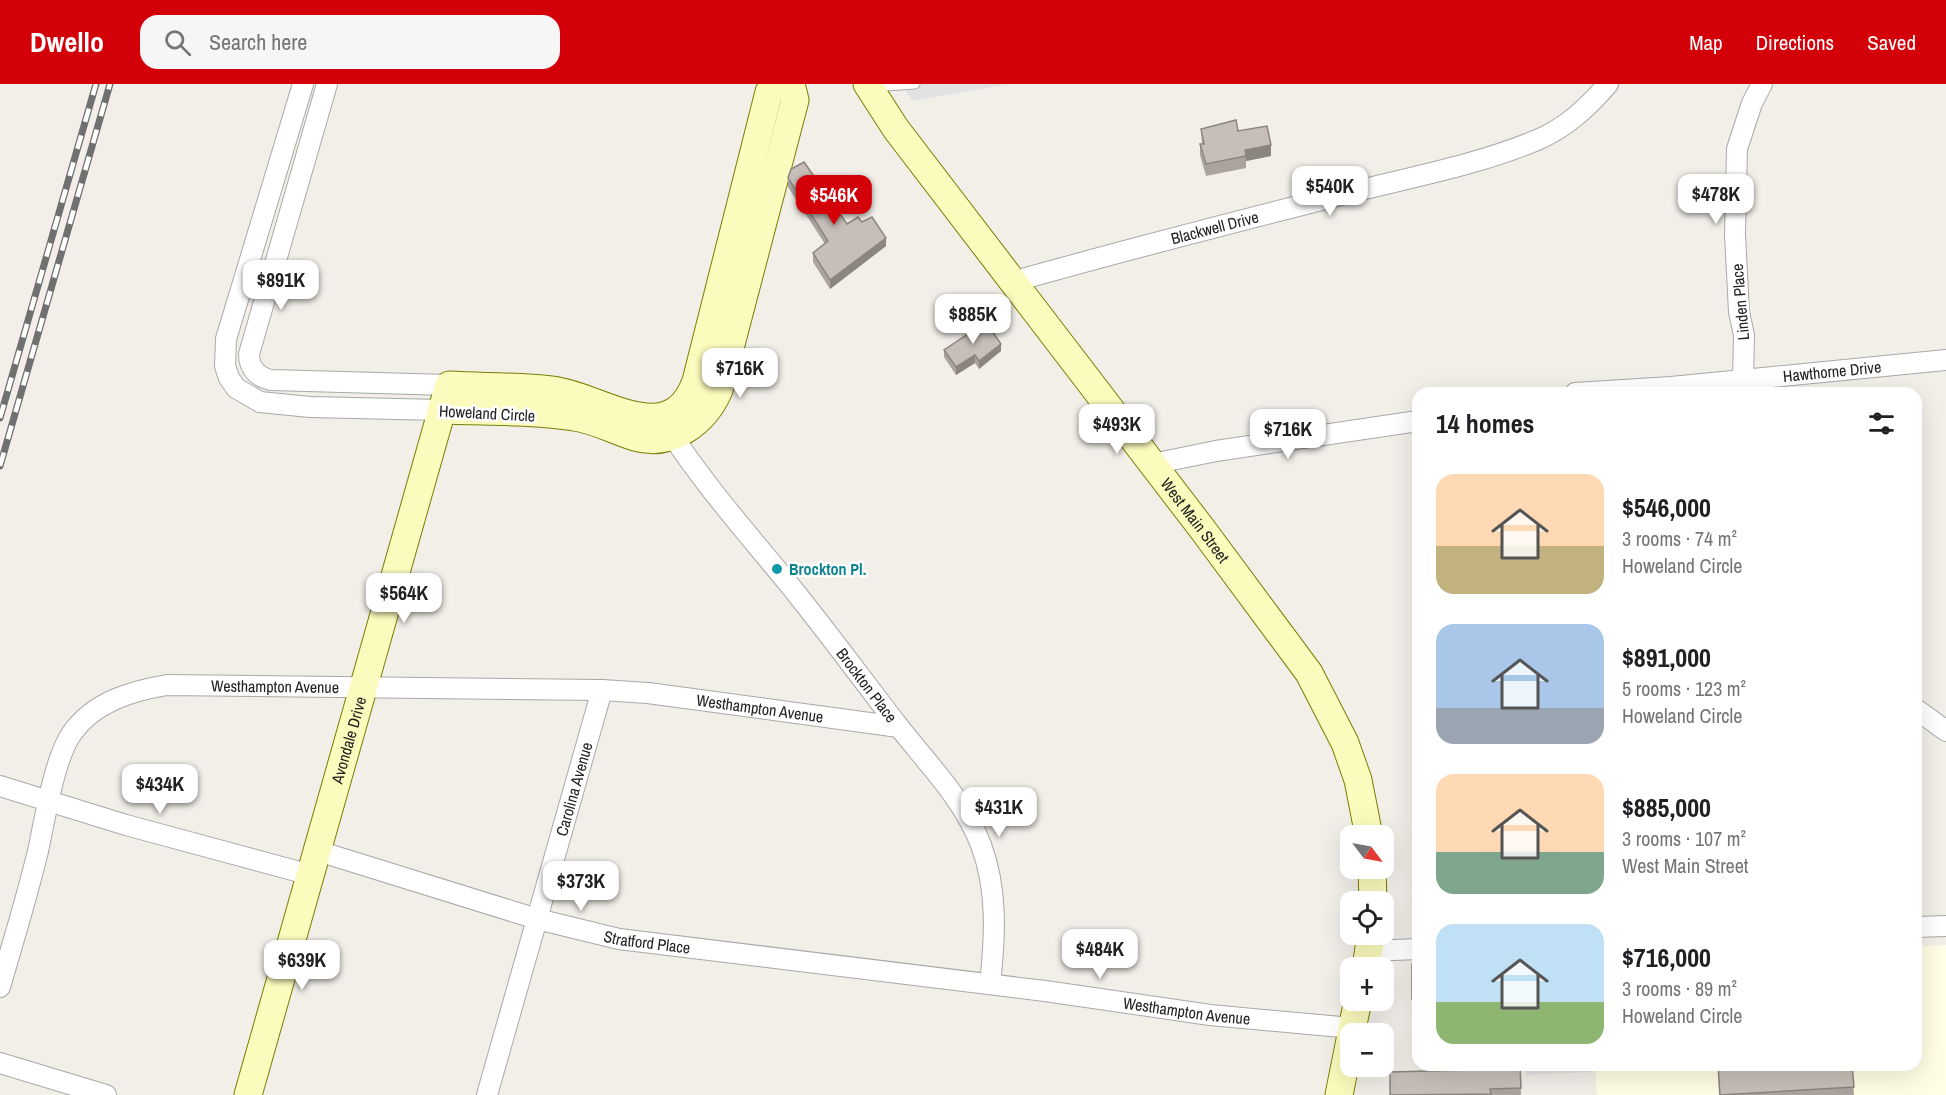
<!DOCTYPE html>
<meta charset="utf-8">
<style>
:root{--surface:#fff;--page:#f6f6f6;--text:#202124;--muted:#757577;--accent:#d30009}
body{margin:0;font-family:"Archivo Narrow",sans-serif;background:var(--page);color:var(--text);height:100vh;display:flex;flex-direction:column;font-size:22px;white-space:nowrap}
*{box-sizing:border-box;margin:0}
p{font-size:20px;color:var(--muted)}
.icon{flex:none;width:33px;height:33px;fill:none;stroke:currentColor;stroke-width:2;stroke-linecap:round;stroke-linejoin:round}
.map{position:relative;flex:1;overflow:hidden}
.sheet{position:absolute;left:1412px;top:303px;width:510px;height:684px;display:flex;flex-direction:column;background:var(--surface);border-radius:18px;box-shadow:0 6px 24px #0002}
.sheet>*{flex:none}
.needle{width:39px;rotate:122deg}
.tools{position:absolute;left:1340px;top:741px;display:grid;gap:12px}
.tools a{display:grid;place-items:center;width:54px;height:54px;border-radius:12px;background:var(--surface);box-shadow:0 6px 24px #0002;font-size:30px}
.price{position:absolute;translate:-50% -51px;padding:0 14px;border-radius:12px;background:#fff;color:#222;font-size:20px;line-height:39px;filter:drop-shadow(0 2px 3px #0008)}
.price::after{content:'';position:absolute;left:50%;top:36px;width:18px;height:14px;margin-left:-9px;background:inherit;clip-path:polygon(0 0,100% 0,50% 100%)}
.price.current{background:var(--accent);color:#fff}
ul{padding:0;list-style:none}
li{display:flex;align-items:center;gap:18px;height:150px;padding:0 24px}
li span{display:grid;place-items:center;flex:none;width:168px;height:120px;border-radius:18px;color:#555}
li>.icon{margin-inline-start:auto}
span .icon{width:72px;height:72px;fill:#fffc;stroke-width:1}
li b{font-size:26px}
h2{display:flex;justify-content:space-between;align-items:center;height:72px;padding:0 24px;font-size:26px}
header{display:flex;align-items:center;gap:36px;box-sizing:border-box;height:84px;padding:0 30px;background:var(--accent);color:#fff}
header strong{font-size:28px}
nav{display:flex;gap:33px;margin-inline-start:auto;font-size:21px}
.search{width:420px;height:54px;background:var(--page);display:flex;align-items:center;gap:15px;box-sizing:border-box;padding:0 21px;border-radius:18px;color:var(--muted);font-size:22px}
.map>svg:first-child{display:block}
</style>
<header>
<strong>Dwello</strong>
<div class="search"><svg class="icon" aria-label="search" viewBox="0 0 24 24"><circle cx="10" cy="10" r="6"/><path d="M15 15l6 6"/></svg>Search here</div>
<nav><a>Map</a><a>Directions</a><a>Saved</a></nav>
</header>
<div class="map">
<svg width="1946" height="1011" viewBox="0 0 1946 1011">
<rect width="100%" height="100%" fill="#f2eee8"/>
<path fill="#fffee4" d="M1946 861V1011H1597L1595 981H1916V862Z"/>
<path fill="#e2e2e2" d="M902 0H1009L912 17Z
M1526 981H1591V988L1526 991Z"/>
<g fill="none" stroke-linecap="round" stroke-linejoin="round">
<g stroke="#a9a9a9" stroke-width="11">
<path id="lane" d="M872 3 915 0"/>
</g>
<g stroke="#a9a9a9" stroke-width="22">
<g id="street">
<path d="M303 0 226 255 225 282 229 294 236 304 260 318 310 323 441 326"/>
<path d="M327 0 249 270C249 284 257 293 271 296L449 301"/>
<path id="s1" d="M1012 198C1121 167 1231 139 1341 111 1406 94 1475 82 1537 56 1566 44 1588 23 1608 0"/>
<path d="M1743 296 1744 251 1739 228 1735 150 1737 65 1752 19 1762 0"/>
<path id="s2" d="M1575 309 1671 303 1946 276"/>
<path id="s3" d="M666 342C702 398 746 448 788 499 826 546 862 595 899 643 928 680 964 716 981 761 998 806 995 854 990 900"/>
<path d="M1152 380 1216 367 1418 337"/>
<path d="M1916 625 1946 647"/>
<path d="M0 702 126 741 311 791"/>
<path id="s4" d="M318 767 537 835 619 855 1045 907 1210 931 1352 944"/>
<path d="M1916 843 1946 842"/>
<path d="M1369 867 1418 865"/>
<path id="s5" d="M0 903C13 858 27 813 38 767 45 735 54 675 72 649 94 618 131 607 167 601L602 606 648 609 899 643"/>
<path d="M0 979 106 1011"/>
<path id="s6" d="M487 1011 602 606"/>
</g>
</g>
<g stroke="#777f02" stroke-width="29">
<g id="secondary">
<path id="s7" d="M867 0 896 45 1203 446 1309 589 1345 659 1358 696 1369 752"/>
<path d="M441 326C485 328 531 326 574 333 596 336 615 347 635 353 672 364 705 338 719 306L795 16 791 0"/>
<path d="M1372 784 1373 818"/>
<path d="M1366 884 1371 850"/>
<path d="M1351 950 1358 916"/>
<path id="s8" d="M248 1011 449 301C482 303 517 302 551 306 600 311 670 370 696 297L769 8 774 0"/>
<path d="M1339 1011 1350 956"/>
</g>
</g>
<use href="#lane" stroke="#fff" stroke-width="9"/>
<use href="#street" stroke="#fff" stroke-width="20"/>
<use href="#secondary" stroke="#fbfbbd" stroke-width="27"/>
<g stroke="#707070" stroke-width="7">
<path id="rail" d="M0 334 96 0
M0 382 110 0"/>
</g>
<use href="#rail" stroke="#fff" stroke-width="4.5" stroke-dasharray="14" stroke-linecap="butt"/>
</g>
<path fill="#aba39d" d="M1201 45 1238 47 1271 72 1246 77V84L1206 92 1200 71V60H1202Z
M788 94 847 140 862 138 886 162 830 205 813 178V169L825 160 788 103Z
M944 266 1001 267 979 285 975 279 956 291 944 273Z
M1412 880H1418V929H1412Z
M1520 981 1521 1011H1390L1467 986Z
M1718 981H1852L1854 1011H1719Z"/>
<path fill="#8b8580" d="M1271 61V72L1246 77 1245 66Z
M886 154V162L830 205V196Z
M1001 260V267L979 285V277Z
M975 271V279L956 291V283Z"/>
<path fill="#c7beb7" stroke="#8b8580" stroke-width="1.5" d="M1236 36 1238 47 1267 42 1271 61 1245 66 1246 72 1206 80 1200 60H1204L1201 45Z
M804 78 847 140 858 133 862 138 872 133 886 154 830 196 813 169 828 157 788 94 791 85Z
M986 238 1001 260 979 277 975 271 956 283 944 266Z
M1412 880H1418V915H1412Z
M1467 981H1520L1521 1004 1490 1005 1491 1010 1390 1011V988L1468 986Z
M1718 981H1852L1854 1003 1720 1011Z"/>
<circle fill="#0f9aa8" stroke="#fff" stroke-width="2" cx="777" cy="485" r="6"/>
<g text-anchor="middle" stroke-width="5" stroke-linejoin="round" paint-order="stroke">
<g font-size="16" fill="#222" stroke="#fff">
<text dy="6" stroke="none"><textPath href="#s1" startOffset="210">Blackwell Drive</textPath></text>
<text transform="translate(1740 218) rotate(-95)" y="6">Linden Place</text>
<text dy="6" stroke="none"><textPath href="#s2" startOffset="258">Hawthorne Drive</textPath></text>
<text transform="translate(487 329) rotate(3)" y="6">Howeland Circle</text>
<text dy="6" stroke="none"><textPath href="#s7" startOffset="546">West Main Street</textPath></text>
<text dy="6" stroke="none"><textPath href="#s3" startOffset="328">Brockton Place</textPath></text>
<text dy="6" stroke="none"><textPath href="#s5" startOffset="482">Westhampton Avenue</textPath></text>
<text dy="6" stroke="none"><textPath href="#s5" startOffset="968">Westhampton Avenue</textPath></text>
<text dy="6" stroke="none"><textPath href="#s8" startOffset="369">Avondale Drive</textPath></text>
<text dy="6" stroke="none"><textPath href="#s6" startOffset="318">Carolina Avenue</textPath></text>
<text dy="6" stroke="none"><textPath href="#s4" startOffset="342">Stratford Place</textPath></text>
<text dy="6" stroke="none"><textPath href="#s4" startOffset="886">Westhampton Avenue</textPath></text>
</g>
<g font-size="16" font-weight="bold" fill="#0d838f" stroke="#fff" text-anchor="start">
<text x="789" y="491">Brockton Pl.</text>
</g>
</g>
</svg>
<div class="tools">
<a><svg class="needle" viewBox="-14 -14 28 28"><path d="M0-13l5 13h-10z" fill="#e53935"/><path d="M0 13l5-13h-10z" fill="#757577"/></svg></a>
<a><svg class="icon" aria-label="locate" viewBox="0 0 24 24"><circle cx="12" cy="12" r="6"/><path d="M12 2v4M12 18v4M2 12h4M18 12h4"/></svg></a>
<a>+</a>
<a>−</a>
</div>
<b class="price" style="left:1330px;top:133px">$540K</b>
<b class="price" style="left:1716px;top:141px">$478K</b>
<b class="price current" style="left:834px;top:142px">$546K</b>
<b class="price" style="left:281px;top:227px">$891K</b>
<b class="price" style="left:973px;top:261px">$885K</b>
<b class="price" style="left:740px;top:315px">$716K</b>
<b class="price" style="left:1117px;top:371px">$493K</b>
<b class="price" style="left:1288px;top:376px">$716K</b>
<b class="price" style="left:404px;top:540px">$564K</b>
<b class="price" style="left:160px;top:731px">$434K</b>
<b class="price" style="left:999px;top:754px">$431K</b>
<b class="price" style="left:581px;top:828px">$373K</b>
<b class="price" style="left:1100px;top:896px">$484K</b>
<b class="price" style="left:302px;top:907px">$639K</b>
<section class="sheet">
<h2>14 homes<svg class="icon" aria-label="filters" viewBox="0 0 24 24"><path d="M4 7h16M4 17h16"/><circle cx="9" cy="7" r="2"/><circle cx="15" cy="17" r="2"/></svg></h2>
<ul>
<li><span style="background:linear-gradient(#ffd9b3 60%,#c2b280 0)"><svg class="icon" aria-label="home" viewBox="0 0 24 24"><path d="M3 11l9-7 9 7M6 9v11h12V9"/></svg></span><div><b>$546,000</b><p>3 rooms · 74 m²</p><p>Howeland Circle</p></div></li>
<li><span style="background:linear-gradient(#a9c7e8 70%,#9aa5b1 0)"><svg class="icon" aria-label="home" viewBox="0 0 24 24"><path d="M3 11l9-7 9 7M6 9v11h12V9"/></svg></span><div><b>$891,000</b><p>5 rooms · 123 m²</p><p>Howeland Circle</p></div></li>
<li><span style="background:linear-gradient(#ffd9b3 65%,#7fa58c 0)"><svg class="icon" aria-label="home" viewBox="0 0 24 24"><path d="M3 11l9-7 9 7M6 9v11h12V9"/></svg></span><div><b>$885,000</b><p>3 rooms · 107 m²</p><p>West Main Street</p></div></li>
<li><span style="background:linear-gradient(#bfe0f5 65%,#8fb573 0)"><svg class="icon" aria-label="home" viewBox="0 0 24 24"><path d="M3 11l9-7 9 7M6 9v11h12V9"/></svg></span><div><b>$716,000</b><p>3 rooms · 89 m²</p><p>Howeland Circle</p></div></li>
</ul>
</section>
</div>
